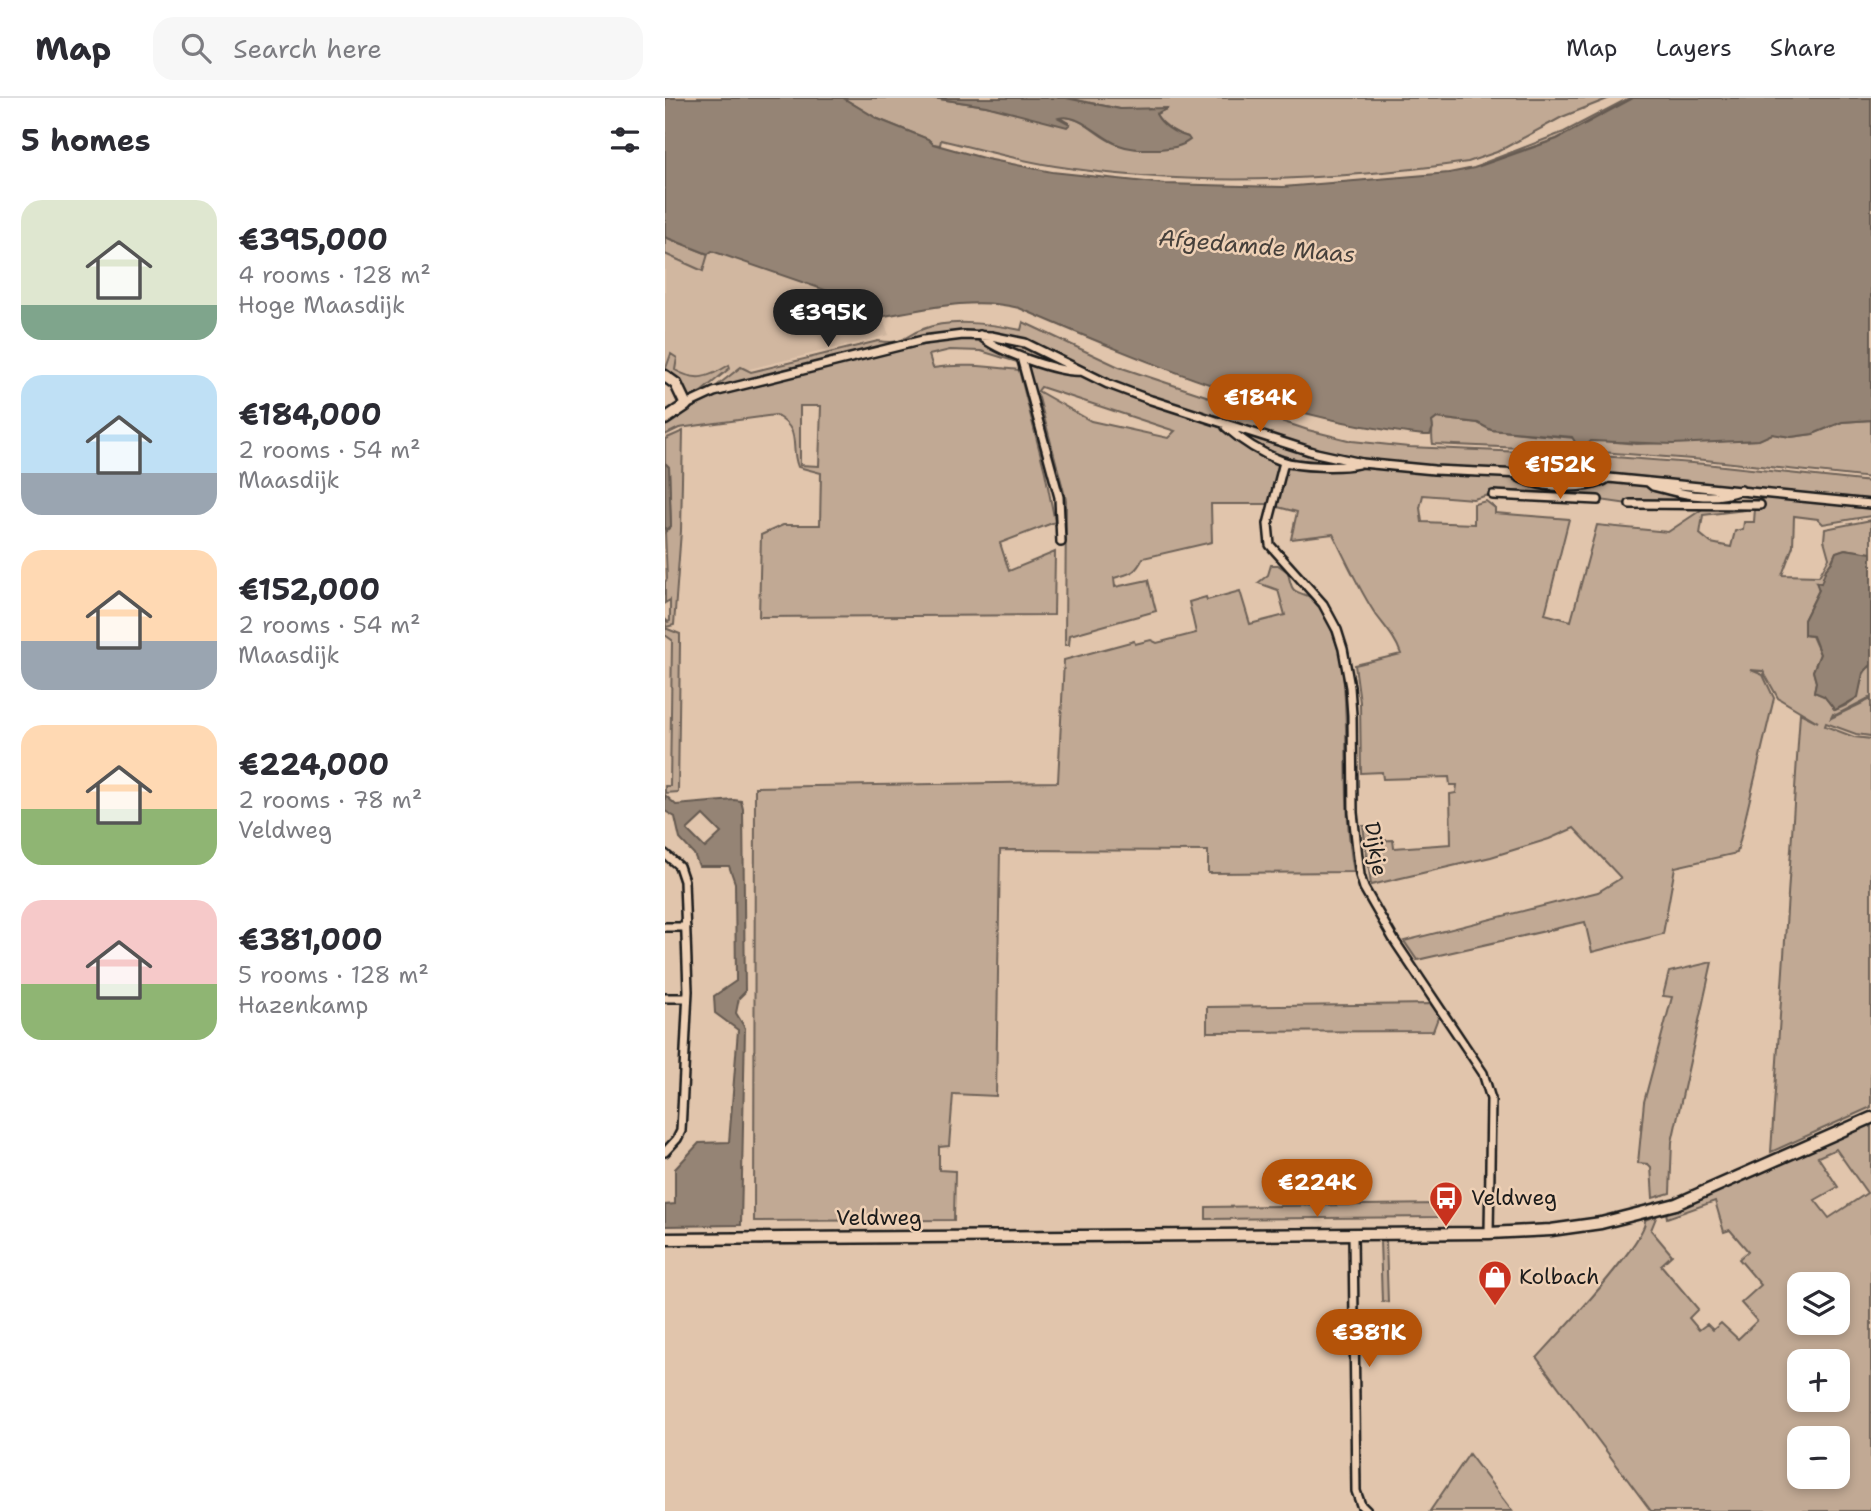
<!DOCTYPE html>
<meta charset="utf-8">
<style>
:root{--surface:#fff;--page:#f7f7f7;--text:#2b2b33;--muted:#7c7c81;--line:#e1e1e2;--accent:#b45309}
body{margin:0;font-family:"Shantell Sans",sans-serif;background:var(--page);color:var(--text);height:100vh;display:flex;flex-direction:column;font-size:26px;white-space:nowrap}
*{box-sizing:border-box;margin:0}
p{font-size:23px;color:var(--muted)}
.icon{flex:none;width:38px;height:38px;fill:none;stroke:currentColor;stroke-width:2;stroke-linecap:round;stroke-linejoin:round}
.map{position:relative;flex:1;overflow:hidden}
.side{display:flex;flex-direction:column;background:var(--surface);width:665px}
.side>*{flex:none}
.tools{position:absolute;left:1122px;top:1174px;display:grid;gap:14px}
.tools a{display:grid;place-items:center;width:63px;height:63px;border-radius:14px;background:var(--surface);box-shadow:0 4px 10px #0003;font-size:35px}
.price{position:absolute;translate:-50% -60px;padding:0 16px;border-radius:24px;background:var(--accent);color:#fff;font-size:23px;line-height:46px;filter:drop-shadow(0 2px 4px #0008)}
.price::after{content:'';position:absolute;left:50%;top:42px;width:21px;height:16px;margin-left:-10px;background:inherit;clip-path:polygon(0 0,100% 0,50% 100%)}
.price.selected{background:#222;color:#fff}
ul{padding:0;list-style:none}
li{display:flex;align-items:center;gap:21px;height:175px;padding:0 21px}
li span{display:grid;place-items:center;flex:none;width:196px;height:140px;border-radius:21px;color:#555}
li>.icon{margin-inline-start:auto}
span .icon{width:84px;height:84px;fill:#fffc;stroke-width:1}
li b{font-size:30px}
h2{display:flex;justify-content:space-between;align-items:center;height:84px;padding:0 21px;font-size:30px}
header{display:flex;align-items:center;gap:42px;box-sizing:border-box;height:98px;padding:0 35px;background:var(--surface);border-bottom:2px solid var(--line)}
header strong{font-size:33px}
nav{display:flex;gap:38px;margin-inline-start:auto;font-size:24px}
.search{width:490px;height:63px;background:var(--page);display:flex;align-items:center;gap:18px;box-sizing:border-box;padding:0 24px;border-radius:21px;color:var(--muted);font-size:26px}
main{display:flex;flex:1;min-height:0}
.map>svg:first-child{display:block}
</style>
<header>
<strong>Map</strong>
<div class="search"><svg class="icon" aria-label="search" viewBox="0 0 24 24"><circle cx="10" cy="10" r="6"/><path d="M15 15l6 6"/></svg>Search here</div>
<nav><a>Map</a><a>Layers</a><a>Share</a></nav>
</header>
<main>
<section class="side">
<h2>5 homes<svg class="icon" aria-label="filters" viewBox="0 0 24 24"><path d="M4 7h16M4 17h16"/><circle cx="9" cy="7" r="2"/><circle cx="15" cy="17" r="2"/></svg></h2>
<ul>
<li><span style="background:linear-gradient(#dfe7d0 75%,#7fa58c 0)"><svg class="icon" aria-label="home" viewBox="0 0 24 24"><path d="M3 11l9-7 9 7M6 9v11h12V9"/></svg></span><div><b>€395,000</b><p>4 rooms · 128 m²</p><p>Hoge Maasdijk</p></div></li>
<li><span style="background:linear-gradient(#bfe0f5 70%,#9aa5b1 0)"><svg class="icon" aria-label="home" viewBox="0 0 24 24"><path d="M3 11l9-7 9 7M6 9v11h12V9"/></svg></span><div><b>€184,000</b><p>2 rooms · 54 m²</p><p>Maasdijk</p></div></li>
<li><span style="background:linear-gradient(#ffd9b3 65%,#9aa5b1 0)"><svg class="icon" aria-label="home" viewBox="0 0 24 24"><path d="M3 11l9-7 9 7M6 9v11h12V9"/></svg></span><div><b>€152,000</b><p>2 rooms · 54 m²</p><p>Maasdijk</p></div></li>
<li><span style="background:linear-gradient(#ffd9b3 60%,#8fb573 0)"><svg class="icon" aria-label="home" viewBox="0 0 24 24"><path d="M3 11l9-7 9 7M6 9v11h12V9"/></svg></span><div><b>€224,000</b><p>2 rooms · 78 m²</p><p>Veldweg</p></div></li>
<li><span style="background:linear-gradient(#f6c9c9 60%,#8fb573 0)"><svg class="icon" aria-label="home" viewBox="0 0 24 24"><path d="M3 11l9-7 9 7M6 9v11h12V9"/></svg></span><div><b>€381,000</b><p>5 rooms · 128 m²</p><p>Hazenkamp</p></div></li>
</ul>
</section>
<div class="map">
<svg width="1206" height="1413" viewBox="0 0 1206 1413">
<rect width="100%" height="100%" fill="#e1c5ac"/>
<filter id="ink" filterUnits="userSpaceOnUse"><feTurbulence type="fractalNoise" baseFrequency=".0143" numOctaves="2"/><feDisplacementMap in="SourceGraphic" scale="14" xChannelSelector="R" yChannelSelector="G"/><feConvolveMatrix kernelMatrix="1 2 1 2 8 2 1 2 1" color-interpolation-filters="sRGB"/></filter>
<g filter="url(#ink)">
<path fill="#d1b7a0" d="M0 132 215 211 224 237 22 286 0 277Z"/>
<path fill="#c1a994" stroke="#6e6258" stroke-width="2" fill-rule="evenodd" d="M178 0H268L321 8 405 26 393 19C417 16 431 39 452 46 463 50 509 40 523 39 509 35 499 28 490 16L501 11H455L402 0H945L897 19 832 54 803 64C667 83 527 90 390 68 352 62 314 51 276 42L275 47 268 46 263 41 213 21Z
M964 0H968L892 41 816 66 899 34Z
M0 139 43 156 38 173 0 156Z
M358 224 454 269 643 332 687 343 744 349 923 357 1040 366 1187 382 1206 384V403L979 379 896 373 769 369 692 361 605 338 487 300 444 284 361 243 326 235 257 240 49 290 76 269 86 274 213 243C242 247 235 239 258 231 287 220 326 226 356 232Z
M293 240H313L347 256 352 264 316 253 285 252 264 257 268 270C297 265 325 269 354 272L380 374 390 424 335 445 344 473 390 454 389 517 94 519 96 437 118 427H155L156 375 133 369C124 346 138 333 110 317L14 330 0 337V324L32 304 53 295 265 244ZM135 308H156L154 368 135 367Z
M322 240 359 248 407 273 353 255Z
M6 256 12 260 10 272C31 284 43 280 64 267L65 270 36 294 24 299 3 275 1 270Z
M359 262 407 276 417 277 442 288 555 329C566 337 611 360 614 368 616 379 608 396 606 406H546L547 444 478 460C470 476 466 475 449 480L450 489 483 482 491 513 405 537 404 547H400L401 402 374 300 367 288ZM376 289 510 333 503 340 426 323 373 293Z
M772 320 813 325 826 332 972 346 1093 342 1107 336 1126 339 1148 336 1177 324 1206 322V380L1040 362 923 353 768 346C766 338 768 332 767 324Z
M568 332 683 365C628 364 614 361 568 332Z
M18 333 16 433 9 527 1 529 0 521 3 524 5 523V502L0 505V484L2 481 0 434 6 428 4 369 0 365V341Z
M626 368H696L770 375 845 377 888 390 890 394 887 398 825 394 824 397 808 401 758 397 755 410 757 424 809 426V406L821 403 830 410V415L904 421 880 516 906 523 932 427 1003 434 1042 408 1082 410 1080 412 1038 417 1035 436 1046 445 1066 449 1070 433 1078 431 1079 424H1089L1090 410H1098V406L1035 402 1063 399 1080 394 1206 408V418L1158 426 1153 421 1129 418 1128 448 1117 477 1154 478 1164 460 1159 442 1160 431 1206 422V455L1180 451 1171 454 1156 486 1152 484 1154 492 1139 522V537L1147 538 1155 556 1148 573 1151 584 1149 594 1159 598 1170 612C1205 601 1188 580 1206 567V599L1171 617 1168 616 1166 620 1206 601V638L1191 636 1161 625 1160 628 1189 639 1206 641V1009L1106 1054 1135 615 1153 624 1113 600 1098 573 1086 572 1098 577 1109 600 1072 755 1010 769 998 836 927 854 920 824 752 862 739 843 933 794 956 780 909 730 884 741 826 759 706 787 698 728H704L706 743 728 742 729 750 786 746 785 696 791 695 792 687H785L784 679 718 681 717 674 696 675 695 604 690 567 736 556C731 540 719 528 709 514 693 489 681 463 668 436L626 441 632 414 609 408 619 373Z
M949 383 980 386 991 393 1029 402 963 406 935 402V399L898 398 896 395 898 390 938 387Z
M606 467H613L623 474C628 502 631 489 650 502 659 508 669 538 673 550 680 575 680 603 681 630 682 678 680 726 689 774L543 775V753L335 752 331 998 288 996 284 1048 274 1049V1072L290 1073 289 1122 89 1123 90 689 393 684 399 562 469 543 470 546 486 542 492 545 531 535 524 504 541 499 542 502 575 493 585 526 620 517 613 492 593 485 603 477Z
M0 530 15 536V544L13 694 0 695V688H5L7 542 0 537Z
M1047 864 1007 1044 1005 1095 988 1100 986 1069 983 1066 973 1065 979 1004 1007 899 998 898 1004 874Z
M767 906 774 917 768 933 542 934V909Z
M1206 1024V1413H986L872 1260C890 1240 983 1142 980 1122L992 1117 986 1132 1007 1157 996 1167 1033 1211 1024 1220 1034 1232 1042 1226 1048 1232 1056 1225 1073 1241 1092 1223 1076 1205 1096 1187 1074 1161 1083 1153 1065 1132 1059 1134 1050 1103 1002 1120 1001 1114ZM1171 1051 1202 1095 1164 1120 1150 1102 1173 1089 1153 1059ZM1134 1186H1172V1225H1134ZM1134 1264H1172V1302H1134ZM1134 1340H1172V1379H1134Z
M776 1106V1119L541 1121V1109Z
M715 1142H721L723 1204 717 1203Z
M804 1356 841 1405 847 1413H765Z"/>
<path fill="#958474" stroke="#655a51" stroke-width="2" fill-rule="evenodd" d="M0 0H178L213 21 263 41 268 46 322 61 387 74 500 86 618 89 784 75 809 70 892 41 968 0H1206V322L1177 324 1148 336 1126 339 1107 336 1094 342 1008 346 926 343 921 348 913 349 907 339 826 332 813 325 772 320 767 324 768 330 765 337H759C614 321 487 267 354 210 308 198 260 211 215 219V211L47 153 43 156 0 139Z
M268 0H401L455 11 503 10 491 16C498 29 509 35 523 39L525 42C515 50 504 50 493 51 480 51 466 52 454 47 435 40 415 15 394 20L405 26 402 29 321 8Z
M0 365 4 369 6 428 0 434Z
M1180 451 1206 455V567L1198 575 1193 599 1170 612 1159 598 1149 594 1151 584 1148 573 1155 556 1148 538 1139 537V522L1154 492 1151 484 1156 485 1161 471 1167 464 1171 454Z
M0 697 11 707 69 702 76 703 78 711 80 894 74 900 71 915 80 930 76 1127 0 1128V1107L10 1106V1071L34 1045 64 1044 73 932 50 915 49 898 71 883 70 785 64 768H34L29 756 15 741 10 719 0 713ZM38 717 56 735 40 750 22 732Z"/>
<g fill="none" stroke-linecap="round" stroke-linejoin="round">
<g stroke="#1c1c1c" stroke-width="12">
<path id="street" d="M315 237C331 253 394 275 416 273
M356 259 394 399 396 444
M21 307 49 294 258 242 298 237 326 238 360 245 443 286 486 302 651 355 697 365 769 372 944 380 1206 406
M561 329C577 343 598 356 617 363 634 369 676 370 693 366
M619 364 603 426 605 447 658 506 672 532 678 551 685 589 687 617 688 715 695 777 699 790 729 842 818 975 826 1001 824 1135
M848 375C866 391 925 394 943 380
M983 384 988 388C1018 396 1046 404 1076 392
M828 397 933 402
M965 406 1095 407
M0 756 14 768 19 783 23 893 16 1033 12 1041 0 1054
M0 829H21
M0 900H22
M688 1136 691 1393 696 1407 702 1413"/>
</g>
<g stroke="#1c1c1c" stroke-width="15">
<path id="secondary" d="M0 278 11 286 21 307 0 321
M0 1141 824 1135 886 1132 936 1125 1011 1106 1206 1020"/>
</g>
<use href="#street" stroke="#eed0b5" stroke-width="7"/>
<use href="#secondary" stroke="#eed0b5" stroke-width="10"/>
</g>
</g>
<defs>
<g id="bus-pin" transform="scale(1.75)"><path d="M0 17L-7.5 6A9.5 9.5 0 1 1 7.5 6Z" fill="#c8321e" stroke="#eed0b5"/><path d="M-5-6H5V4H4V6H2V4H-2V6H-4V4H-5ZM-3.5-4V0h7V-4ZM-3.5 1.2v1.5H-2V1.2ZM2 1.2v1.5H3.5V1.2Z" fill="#fff"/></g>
<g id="shop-pin" transform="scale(1.75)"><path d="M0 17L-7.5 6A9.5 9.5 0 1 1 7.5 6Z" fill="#c8321e" stroke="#eed0b5"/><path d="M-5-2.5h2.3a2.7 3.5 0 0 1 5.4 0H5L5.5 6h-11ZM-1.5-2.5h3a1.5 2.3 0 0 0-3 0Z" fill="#fff"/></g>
</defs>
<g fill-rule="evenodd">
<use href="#bus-pin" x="781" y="1100"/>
<use href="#shop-pin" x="830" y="1179"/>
</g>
<g text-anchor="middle" stroke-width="5" stroke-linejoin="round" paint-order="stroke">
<g font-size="21" fill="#1c1c1c" stroke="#eed0b5">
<text transform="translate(711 751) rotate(81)" y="7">Dijkje</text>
<text x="214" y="1127">Veldweg</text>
</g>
<g font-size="21" fill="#1c1c1c" stroke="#eed0b5" text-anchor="start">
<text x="806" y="1107">Veldweg</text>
<text x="854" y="1186">Kolbach</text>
</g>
<g font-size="23" font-style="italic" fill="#46403b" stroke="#eed0b5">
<text transform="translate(592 148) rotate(5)" y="8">Afgedamde Maas</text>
</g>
</g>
</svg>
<div class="tools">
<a><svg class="icon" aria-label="layers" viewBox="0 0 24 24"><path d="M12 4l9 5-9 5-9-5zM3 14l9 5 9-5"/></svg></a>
<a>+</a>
<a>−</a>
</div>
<b class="price selected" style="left:163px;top:251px">€395K</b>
<b class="price" style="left:595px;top:336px">€184K</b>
<b class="price" style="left:895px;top:403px">€152K</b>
<b class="price" style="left:652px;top:1121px">€224K</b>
<b class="price" style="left:704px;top:1271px">€381K</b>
</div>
</main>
